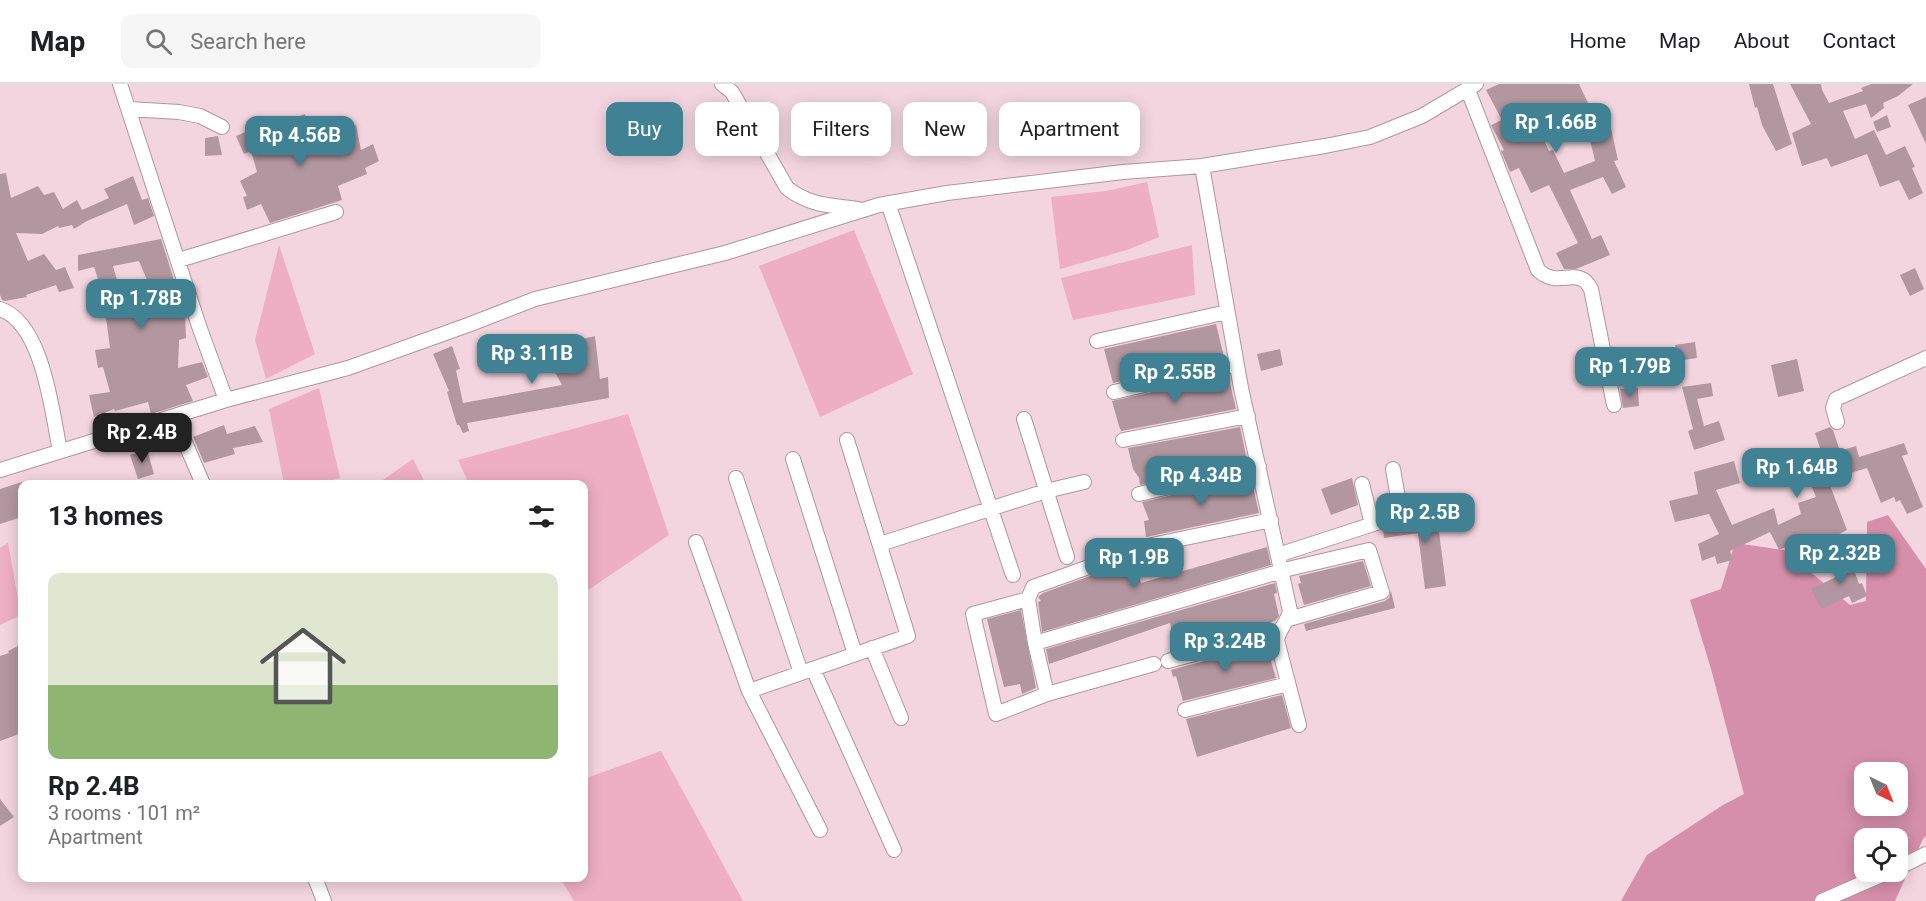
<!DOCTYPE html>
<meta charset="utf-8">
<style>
:root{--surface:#fff;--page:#f6f6f6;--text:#202124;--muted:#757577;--line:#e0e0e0;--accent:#408293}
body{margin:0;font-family:Roboto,sans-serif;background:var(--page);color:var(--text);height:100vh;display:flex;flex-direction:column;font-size:22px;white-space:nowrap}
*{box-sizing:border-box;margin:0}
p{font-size:20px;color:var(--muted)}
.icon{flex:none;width:33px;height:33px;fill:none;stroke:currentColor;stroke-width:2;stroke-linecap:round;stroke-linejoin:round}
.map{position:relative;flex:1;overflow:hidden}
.panel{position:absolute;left:18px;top:396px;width:570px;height:402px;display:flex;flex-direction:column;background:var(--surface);border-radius:12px;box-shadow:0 3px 15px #0003}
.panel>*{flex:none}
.top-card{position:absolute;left:606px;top:18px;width:570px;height:54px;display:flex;gap:12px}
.needle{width:39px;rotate:137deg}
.tools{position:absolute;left:1854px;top:678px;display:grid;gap:12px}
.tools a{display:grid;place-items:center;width:54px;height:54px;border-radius:12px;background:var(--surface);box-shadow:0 3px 15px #0003;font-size:30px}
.price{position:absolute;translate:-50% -51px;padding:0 14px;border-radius:12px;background:var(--accent);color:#fff;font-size:20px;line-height:39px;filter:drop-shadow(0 2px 3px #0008)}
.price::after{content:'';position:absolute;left:50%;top:36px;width:18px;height:14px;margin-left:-9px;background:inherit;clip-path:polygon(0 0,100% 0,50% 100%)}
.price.selected{background:#222;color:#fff}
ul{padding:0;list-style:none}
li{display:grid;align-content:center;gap:12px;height:318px;padding:0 30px}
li+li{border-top:2px solid var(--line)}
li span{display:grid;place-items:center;height:186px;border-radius:12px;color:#555}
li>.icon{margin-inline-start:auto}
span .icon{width:108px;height:108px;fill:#fffc;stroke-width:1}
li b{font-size:26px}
h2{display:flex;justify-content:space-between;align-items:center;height:72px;padding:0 30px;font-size:26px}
.tag{padding:0 21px;border-radius:12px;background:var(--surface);box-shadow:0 3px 15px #0003;font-size:21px;line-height:54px}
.tag.selected{background:var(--accent);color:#fff}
header{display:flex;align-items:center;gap:36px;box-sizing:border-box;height:84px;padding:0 30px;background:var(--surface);border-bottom:2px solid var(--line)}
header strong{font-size:28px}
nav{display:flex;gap:33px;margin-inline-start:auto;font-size:21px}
.search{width:420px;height:54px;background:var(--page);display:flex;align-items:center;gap:15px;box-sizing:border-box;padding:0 21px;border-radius:12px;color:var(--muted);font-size:22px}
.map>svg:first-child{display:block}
</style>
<header>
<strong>Map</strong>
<div class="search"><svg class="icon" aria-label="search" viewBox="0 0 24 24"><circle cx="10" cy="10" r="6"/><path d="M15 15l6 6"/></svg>Search here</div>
<nav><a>Home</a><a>Map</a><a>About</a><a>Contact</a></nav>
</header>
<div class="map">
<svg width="1926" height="817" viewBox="0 0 1926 817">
<rect width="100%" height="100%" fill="#f3d5df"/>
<path fill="#eeaec4" d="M1147 98 1159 153 1127 166 1060 185 1051 113 1106 107Z
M854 146 913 290 820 333 759 182Z
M279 161 315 270 266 295 255 256Z
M1192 161 1195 211 1073 236 1061 194Z
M319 304 340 394 317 400H284L269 325Z
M628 330 669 451 584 509V400H469L458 376Z
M413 375 426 400H377Z
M8 459 21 531 0 541V464Z
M661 667 743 817H574L560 794H584V695Z"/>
<path fill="#d58fa9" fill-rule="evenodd" d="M1888 431 1926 485V752L1923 755 1895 817H1621L1647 771 1723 721 1744 710 1711 585 1690 516 1721 505 1735 459 1784 466 1850 521 1866 517 1867 438ZM1864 688H1898V722H1864ZM1864 754H1898V788H1864Z"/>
<path fill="#b397a0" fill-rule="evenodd" d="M1499 0H1579L1589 21 1538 44 1549 67 1553 66 1564 89 1595 77 1584 31 1607 26 1618 76 1614 77 1626 103 1612 110 1603 93 1570 106 1592 155 1601 151 1610 171 1576 185H1564L1556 169 1578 159 1549 101 1531 109 1519 84 1510 88 1501 67 1504 66 1491 41 1502 36 1486 6Z
M1749 0H1773L1792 60 1776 67 1762 41 1757 23 1755 24Z
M1790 0H1821L1822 6 1829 19 1863 7 1861 4 1871 0H1913L1898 12 1883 19 1884 24 1871 34 1866 20 1843 27 1855 55 1874 46 1886 71 1905 62 1915 83 1912 84 1923 109 1909 116 1899 96 1880 103 1867 70 1831 83 1827 74 1802 82 1792 49 1811 40Z
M1926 13V60L1908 21Z
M305 30 310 48 318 65 338 54 337 50 356 41 361 66 373 60 379 77 365 84 367 90 338 102 342 116 270 139 261 120 247 126 243 113 247 112 240 97 257 88 251 67 244 70 236 52 274 36 277 40Z
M1887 31 1891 43 1877 48 1873 38Z
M218 52 222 71 205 72V54Z
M6 89 11 114 38 102 44 111 54 108 63 125 77 116 82 126 109 114 104 105 133 92 142 116 148 114 154 132 134 141 127 120 87 137 74 145 72 141 59 144 58 142 42 150 16 149 28 177 44 170 56 186 65 183 74 204 59 208 56 201 26 211 27 213 5 217 2 216 0 211V90Z
M161 155 175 199 181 232 185 231 186 254 179 256 178 284 202 278 208 293 186 301 193 317 151 330 148 318 115 327 114 325 94 333 89 311 110 308 103 283 98 284 95 266 110 264 105 226 108 225 94 183 78 187V171ZM139 177 152 208 122 213 113 182Z
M1915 184 1924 205 1910 212 1900 191Z
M1216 240 1224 273 1113 299 1104 265Z
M595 252 600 295 608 293 609 314 467 339 469 347 463 349 459 341H457L447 308 449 307 433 270 452 262 460 285 456 286 463 319 562 301 547 274 545 264Z
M1695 258 1697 274 1677 277 1675 261Z
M1280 265 1283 281 1261 287 1257 270Z
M1797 275 1804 307 1778 313 1771 281Z
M1228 291 1236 325 1121 347 1119 342 1112 317Z
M1711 299 1713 312 1697 315 1704 342 1719 337 1725 356 1694 366 1688 347 1693 345 1682 303Z
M1638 304 1639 322 1623 324 1620 305Z
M224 341 227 350 255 342 263 358 233 364 235 370 204 379 193 353Z
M1240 343 1247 376 1140 401 1139 394 1133 385 1128 364Z
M1830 343 1833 346 1840 367 1856 362 1859 373 1904 359 1908 370 1902 372 1923 423 1907 430 1900 416 1896 418 1894 413 1881 419 1867 384 1828 396 1847 446 1808 466 1805 457 1795 462 1794 459 1779 466 1770 448 1730 467 1733 476 1717 480 1715 472 1702 477 1698 460 1719 450 1709 430 1675 438 1669 417 1698 410 1694 388 1734 377 1740 399 1716 406 1732 441 1774 424 1778 441 1801 430 1798 419 1816 413 1804 384 1824 376 1815 349Z
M147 365 154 390 138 395 130 371Z
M1251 393 1259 429 1146 453 1144 437 1149 436 1142 418Z
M1352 394 1358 421 1331 431 1321 405Z
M22 398V433L0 440V405Z
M1436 425 1446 502 1425 505 1418 449 1384 454 1383 446 1407 438 1410 428Z
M1267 463 1271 481 1042 548 1038 518 1041 517 1038 513 1043 509 1134 476 1141 499Z
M1849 471 1859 500 1862 499 1867 512 1852 519 1849 512 1821 525 1811 505 1836 493 1831 477Z
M1363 477 1371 502 1304 521 1298 500 1301 499 1299 492Z
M1275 499 1277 509 1274 510 1279 532 1275 537 1265 540 1266 542 1176 566 1170 539 1049 580 1046 565Z
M1391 507 1395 524 1306 547 1304 540 1385 517 1389 514Z
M1021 526 1036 604 1022 610 1020 600 1004 603 987 535Z
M22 560V649L0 657V572L9 569 8 567Z
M1269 560 1270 567H1268L1276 594 1183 617 1176 592 1173 593 1171 586Z
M1282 611 1291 644 1197 673 1186 635Z
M0 715 14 733 0 742Z"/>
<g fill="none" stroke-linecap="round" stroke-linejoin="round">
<g stroke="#b1959e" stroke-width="16">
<path id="minor" d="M120 0 199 242 226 316
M722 0 732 8 787 104C810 122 830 121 858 125
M1468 6 1538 186C1559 206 1578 180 1591 205L1614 321
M129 25 179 28 200 32 222 43
M1202 82 1241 304 1290 527C1288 538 1279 544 1277 556L1299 641
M888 119 1013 491
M179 176 336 128
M0 225C43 239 52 328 60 367
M1097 257 1227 228
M1114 308 1236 280
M174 333 203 400
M1024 335 1067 473
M1837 338 1833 324 1836 315 1926 274
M1123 356 1248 332
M793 375 855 570
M0 386 226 316 348 284 468 241 535 215 725 169 879 121 947 109 1123 88 1202 82 1325 62 1370 53 1422 32 1476 0
M736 394 801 589
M1362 400 1372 440
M1139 410 1259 382
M1271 436 1147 462 1033 503 1028 515 1035 559 1282 487
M696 458 749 607 820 746
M880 460 1046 407 1084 398
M1278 471 1401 431 1393 385
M1288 485 1369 466 1382 508 1289 535
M1028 515 973 530 996 630 1047 610
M1035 559 1047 610 1154 580
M872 564 901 634
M1168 577 1278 548
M813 585 894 766
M749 607 908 552 847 356
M1185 626 1288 600
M1898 784 1926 770
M315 794 324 817
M1822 817 1888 788"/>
</g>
<use href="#minor" stroke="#fff" stroke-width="14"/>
</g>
</svg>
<div class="tools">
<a><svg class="needle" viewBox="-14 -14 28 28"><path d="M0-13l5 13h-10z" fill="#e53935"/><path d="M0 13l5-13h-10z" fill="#757577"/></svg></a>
<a><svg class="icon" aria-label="locate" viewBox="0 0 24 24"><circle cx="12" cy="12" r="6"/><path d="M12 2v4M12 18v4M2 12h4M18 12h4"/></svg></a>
</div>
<b class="price" style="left:1556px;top:70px">Rp 1.66B</b>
<b class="price" style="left:300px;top:83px">Rp 4.56B</b>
<b class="price" style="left:141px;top:246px">Rp 1.78B</b>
<b class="price" style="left:532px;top:301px">Rp 3.11B</b>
<b class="price" style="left:1630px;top:314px">Rp 1.79B</b>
<b class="price" style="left:1175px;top:320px">Rp 2.55B</b>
<b class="price selected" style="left:142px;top:380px">Rp 2.4B</b>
<b class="price" style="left:1797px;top:415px">Rp 1.64B</b>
<b class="price" style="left:1201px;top:423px">Rp 4.34B</b>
<b class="price" style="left:1425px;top:460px">Rp 2.5B</b>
<b class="price" style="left:1840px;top:501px">Rp 2.32B</b>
<b class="price" style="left:1134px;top:505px">Rp 1.9B</b>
<b class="price" style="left:1225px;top:589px">Rp 3.24B</b>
<div class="top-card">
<a class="tag selected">Buy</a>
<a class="tag">Rent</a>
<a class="tag">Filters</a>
<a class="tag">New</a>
<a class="tag">Apartment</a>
</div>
<section class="panel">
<h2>13 homes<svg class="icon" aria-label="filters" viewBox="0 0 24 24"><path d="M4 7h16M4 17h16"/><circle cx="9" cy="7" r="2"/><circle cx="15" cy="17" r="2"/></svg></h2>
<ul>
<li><span style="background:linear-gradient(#dfe7d0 60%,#8fb573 0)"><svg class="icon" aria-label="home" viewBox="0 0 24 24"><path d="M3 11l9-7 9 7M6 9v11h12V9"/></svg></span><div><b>Rp 2.4B</b><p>3 rooms · 101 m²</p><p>Apartment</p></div></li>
</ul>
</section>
</div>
